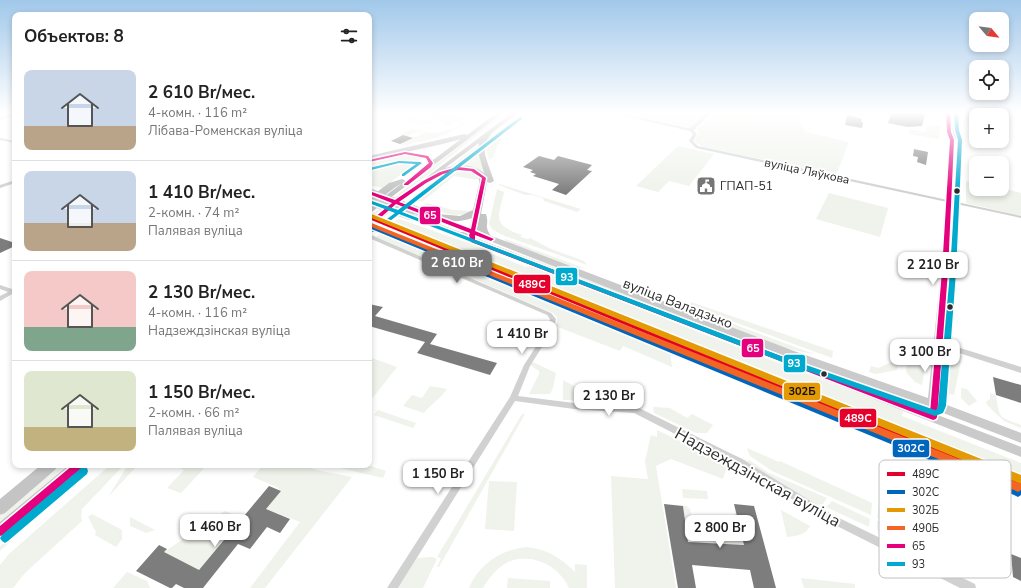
<!DOCTYPE html>
<html lang="ru">
<meta charset="utf-8">
<style>
:root{--surface:#fff;--page:#f2f2f2;--text:#222;--muted:#767676;--line:#e0e0e0;--accent:#767676}
body{margin:0;font-family:"Nunito Sans",sans-serif;background:var(--page);color:var(--text);height:100vh;display:flex;flex-direction:column;font-size:15px;white-space:nowrap}
*{box-sizing:border-box;margin:0}
p{font-size:13px;color:var(--muted)}
.icon{flex:none;width:22px;height:22px;fill:none;stroke:currentColor;stroke-width:2;stroke-linecap:round;stroke-linejoin:round}
.map{position:relative;flex:1;overflow:hidden}
.drawer{position:absolute;left:12px;top:12px;width:360px;height:456px;display:flex;flex-direction:column;background:var(--surface);border-radius:8px;box-shadow:0 2px 6px #0003}
.drawer>*{flex:none}
.needle{width:26px;rotate:119deg}
.fabs{position:absolute;left:969px;top:12px;display:grid;gap:8px}
.fabs a{display:grid;place-items:center;width:40px;height:40px;border-radius:8px;background:var(--surface);box-shadow:0 2px 6px #0003;font-size:20px}
.price{position:absolute;translate:-50% -34px;padding:0 9px;border-radius:8px;background:#fff;color:#222;font-size:13px;line-height:26px;filter:drop-shadow(0 1px 2px #0008)}
.price::after{content:'';position:absolute;left:50%;top:24px;width:12px;height:9px;margin-left:-6px;background:inherit;clip-path:polygon(0 0,100% 0,50% 100%)}
.price.selected{background:var(--accent);color:#fff}
ul{padding:0;list-style:none}
li{display:flex;align-items:center;gap:12px;height:100px;padding:0 12px}
li+li{border-top:1px solid var(--line)}
li span{display:grid;place-items:center;flex:none;width:112px;height:80px;border-radius:8px;color:#555}
li>.icon{margin-inline-start:auto}
span .icon{width:48px;height:48px;fill:#fffc;stroke-width:1}
li b{font-size:17px}
h2{display:flex;justify-content:space-between;align-items:center;height:48px;padding:0 12px;font-size:17px}
.map>svg:first-child{display:block}
</style>
<div class="map">
<svg width="1021" height="588" viewBox="0 0 1021 588">
<rect width="100%" height="100%" fill="#fff"/>
<path fill="#eff3eb" d="M415 112H453L463 119 447 126 429 114 418 117 424 121 429 120 433 122 422 125 405 120 420 113Z
M507 112H510L480 133 369 221V217L492 121Z
M615 112H708L693 127 689 128Z
M715 112H803L798 124 801 125 806 132 849 142 837 173 833 172 832 174 704 147 696 143 694 141 699 133 697 129 700 125H703L714 114H717L718 113Z
M466 121H469C445 137 431 140 403 145L399 144 424 133 418 131 408 136 403 135 395 137 412 129 430 133 440 132 460 127 458 125Z
M940 125 939 139 908 134 910 129 925 132 928 126Z
M503 130H505L495 137 502 139 497 146 493 158 489 160 487 152 489 141Z
M479 145 478 150 458 166 450 167Z
M678 146 714 154 689 186 669 181 658 192 636 186Z
M479 152 484 171 461 166Z
M404 154 424 157 383 188 369 185V162L389 156Z
M457 169 474 171 479 177V180L454 176 423 201H418Z
M452 170 418 198 412 197 442 174Z
M966 181 976 183V189L1002 188 1021 193V216L966 203Z
M499 184 581 209 577 212 544 201 543 198 532 195H525L499 185Z
M497 189 504 192C498 218 492 225 522 235L520 237 528 239 530 238 551 249 584 261 587 265 502 235 492 229 489 224Z
M829 193 888 208 880 237 816 219Z
M427 203 453 210 472 211C454 220 441 212 424 204Z
M399 219 486 249 485 251 526 267 528 265 545 270 665 319 903 411 902 416 1021 463V477L393 222Z
M388 227 669 342 672 367 623 346 620 351 555 326 557 323V317L553 313 376 237Z
M505 239 584 268H577L505 241Z
M498 245 741 339 907 400 904 401 644 304Z
M691 302 833 351 832 358 691 306Z
M691 308 811 353 812 354 785 348 691 312Z
M952 351 962 356 954 395 948 394 950 353Z
M369 357 397 367 371 400 369 399Z
M908 359 915 360 925 368 922 385 915 382 906 372Z
M894 361 898 362 897 370 876 374 869 372 871 366 878 368Z
M533 362 556 373 553 388 550 394H529L539 374V371L530 365Z
M563 380 602 401 563 400Z
M430 386 447 389C440 399 431 404 424 413L403 406 412 395 422 398Z
M961 388 967 389 977 401 969 406 961 398Z
M990 393 996 395C1000 420 998 416 1021 425V428L1004 421 987 405 986 402 990 399Z
M653 407 670 408 687 418 692 414 713 425 707 433H696L654 413Z
M378 410 416 423 413 428 374 415Z
M522 414H525L439 567H437L441 558 437 557Z
M657 430 750 475 727 466 723 479 671 459 656 466 676 588H615L611 476 648 479 645 461 651 435 657 437Z
M747 448 779 462 780 461 872 503 871 515 772 471 750 456Z
M735 455 748 461 749 460 769 473 827 498 822 505 820 504 818 505 739 460Z
M61 465H69L0 523V516Z
M110 465H124L82 509 81 516 82 521 25 573 13 588H0V565L9 554Z
M128 465H138L108 497Z
M172 465H207L181 493 167 488 184 470Z
M263 465H299L321 471 352 477 265 588H250L300 522 266 509 281 491 277 487 253 477Z
M331 465H368L386 471 383 478 331 466Z
M489 481 517 482 514 531 485 529Z
M682 489 707 491 708 499 683 498Z
M64 490 65 492 58 499 0 551V546L5 541Z
M832 501 870 519 869 527 826 507Z
M683 506H687L690 509 696 534H687Z
M879 507 898 516 905 514 904 519 877 518Z
M781 510 810 526C806 535 796 536 787 537Z
M225 511 242 518 194 576 190 566 164 552Z
M736 511 744 545 723 544Z
M92 514 122 530V539L116 547 95 535 96 532 88 517Z
M130 517 155 530 146 533 130 526Z
M877 521 906 524 905 542C900 543 881 536 878 531 876 528 877 524 877 521Z
M526 547C547 549 561 558 575 572V564L587 565V588H569C559 565 529 551 506 563 496 569 489 578 483 588H469C479 564 501 550 526 547Z
M432 557 437 559 423 588H398L417 558Z
M127 572 147 581 150 588H113Z
M508 578 550 581V588H507Z
M801 578 855 584V588H804Z"/>
<path fill="#7d7d7d" d="M892 112H921L925 114 922 126 908 127 888 123Z
M847 115 862 119 861 122H863L862 128 845 125Z
M403 135 413 138 400 144 391 141Z
M914 149 928 152 926 165 917 162 918 157 913 156Z
M539 156 554 160 558 156 592 165 587 170 592 171 566 195 552 190 559 184 533 176 536 174 530 172 533 170 523 167Z
M0 238 15 243V246L0 253Z
M369 304 383 307 375 316 437 334 430 344 497 363 490 375 417 353 425 342 369 326Z
M993 377 1021 385V403L996 395Z
M269 486 281 491 266 509 290 519 280 533 267 527 250 549 238 544 203 588H184L176 584 172 588H170L136 571 159 545 167 549 164 552 199 570Z
M664 504 683 506 688 542 744 545 734 504 754 506 776 588H754L750 570 692 565 696 588H678Z
M1011 554 1021 558V581L1013 577Z"/>
<g fill="none" stroke-linecap="round" stroke-linejoin="round">
<path fill="#d1d1d1" fill-rule="evenodd" d="M607 112H613L692 129 697 134 693 141 698 146 1021 216V218L696 148 689 141 693 134 690 131Z
M15 113V115L0 120V118Z
M0 138 15 141V143L0 140Z
M15 180V183L0 188V185Z
M369 234 551 313 556 319 554 328 530 366 518 396 574 403 631 406 639 408 742 459 837 517 975 584 976 588H960L831 523 736 465 634 413 574 409 515 401 398 588H387L510 397 524 365 548 328 550 319 547 315 369 238Z
M0 285 12 289 15 288V294L14 293 0 301V296L8 292 0 289Z
M937 342H941L1021 367V373L937 346 936 344Z"/>
<path fill="#d1d1d1" fill-rule="evenodd" d="M708 112H712L693 131H689V129Z"/>
<path fill="#cacaca" fill-rule="evenodd" d="M946 112H951L953 134 955 112H961L959 134 955 140 949 271 939 402 1021 433V443L938 411 935 414 1021 447V457L406 216 410 214H413L928 411V407L786 357 639 300 414 211 415 209H421L794 351 928 398 941 271 949 140 946 132Z"/>
<path fill="#c4c4c4" fill-rule="evenodd" d="M498 112H504L369 214V208L401 184C392 188 378 203 369 202V198L389 183 402 179 406 181 427 163 425 159 402 155V153L429 156 433 160 461 139C431 148 400 152 369 160V156L464 134 467 135Z
M513 112H519C506 125 482 132 485 154 487 163 491 172 494 181L490 183 487 182 481 214H486C490 227 482 224 493 239L492 241H486L479 232 476 235 477 241 473 244 470 243 468 237H455L454 235 455 233 469 231 472 218C460 223 432 223 423 215L427 213 460 216 473 210 479 184V177C467 166 452 172 438 175 431 176 382 219 372 227L369 228V221ZM479 143 478 152 484 173C473 164 459 165 445 168Z
M41 465H58L56 469 5 513 0 515V499Z
M69 465H86L84 469 5 537 0 539V522Z"/>
<path stroke="#cacaca" stroke-width="8" d="M369 192 418 211
M369 201 410 216"/>
<g stroke="#fff" stroke-width="3">
<path id="bus-1" d="M946 112H950L951 132 954 140 948 271 937 417 936 419 933 420 471 242 469 235 470 233 396 204 371 226 369 227V222L392 203 369 194V191L395 200 423 181 440 172 458 167 474 169 486 178 475 231 494 239 491 241 475 235V240L930 413 942 271 950 140 947 132ZM458 170 471 171 482 178 471 229 399 202 426 183 443 174Z
M405 152 428 156 433 163 431 167 408 185H404V184L429 163 426 158 405 154 369 162V160Z
M73 465H83L82 468 3 535 0 536V526Z"/>
</g>
<g stroke="#fff" stroke-width="3">
<path id="bus-2" d="M954 112H958L959 130 962 140 956 272 946 406 943 413 935 416 785 363 399 214 376 232H372L371 231 395 213 369 203V200L398 210 520 117H522V119L402 212 789 359 935 410 937 409 938 406 950 272 958 140 955 130Z
M399 161 420 162 422 163 404 176H402V174L416 164 399 163 371 170 369 169V168Z
M84 467 87 468 88 471 87 474 8 541 5 543 2 541 0 538 2 535 81 468Z"/>
</g>
<use href="#bus-1" fill="#e5007d" fill-rule="evenodd"/>
<use href="#bus-2" fill="#00a9ce" fill-rule="evenodd"/>
<g stroke="#fff" stroke-width="3">
<path id="rail-1" d="M369 215 1021 480V489L369 219Z"/>
</g>
<g stroke="#fff" stroke-width="3">
<path id="rail-2" d="M369 224 1021 489V495L1018 497 1014 495 369 228Z"/>
</g>
<g stroke="#fff" stroke-width="3">
<path id="rail-3" d="M369 213 1021 475V484L369 217Z"/>
</g>
<g stroke="#fff" stroke-width="3">
<path id="rail-4" d="M369 222 1021 484V490L1018 492 1014 490 369 226Z"/>
</g>
<use href="#rail-1" fill="#e4002b" fill-rule="evenodd"/>
<use href="#rail-2" fill="#0065bd" fill-rule="evenodd"/>
<use href="#rail-3" fill="#e39a04" fill-rule="evenodd"/>
<use href="#rail-4" fill="#f26522" fill-rule="evenodd"/>
</g>
<linearGradient id="sky" x2="0" y2="1"><stop stop-color="#a1c8ea"/><stop offset="0.58" stop-color="#fff"/><stop offset="1" stop-color="#fff" stop-opacity="0"/></linearGradient>
<rect width="1021" height="194" fill="url(#sky)"/>
<defs>
<g id="civic-square" transform="scale(1)"><rect x="-9" y="-9" width="18" height="18" rx="4" fill="#767676" stroke="#fff"/><path d="M-.6-6.5H3V-4.5H.6V-3L4-1V1h2V6H-6V1h2V-1L-.6-3ZM-1.2 2.5V6h2.4V2.5Z" fill="#fff"/></g>
</defs>
<g fill-rule="evenodd">
<use href="#civic-square" x="706" y="186"/>
</g>
<g fill="#2c2c2c" stroke="#fff" stroke-width="1.5">
<circle cx="957" cy="191" r="3.5"/>
<circle cx="950" cy="307" r="3.5"/>
<circle cx="824" cy="374" r="3.5"/>
</g>
<g text-anchor="middle" stroke-width="4" stroke-linejoin="round" paint-order="stroke">
<g font-size="12" fill="#2c2c2c" stroke="#fff">
<text transform="translate(807 171) rotate(12)" y="4">вуліца Ляўкова</text>
</g>
<g font-size="12" fill="#2c2c2c" stroke="#fff" text-anchor="start">
<text x="720" y="190">ГПАП-51</text>
</g>
<g font-size="14" fill="#2c2c2c" stroke="#fff">
<text transform="translate(678 303) rotate(21)" y="5">вуліца Валадзько</text>
</g>
<g font-size="17" fill="#2c2c2c" stroke="#fff">
<text transform="translate(758 477) rotate(29)" y="6">Надзеждзінская вуліца</text>
</g>
</g>
<rect x="879" y="460" width="132" height="118" rx="6" fill="#fff" stroke="#c0c0c0" stroke-width="1"/>
<rect x="887" y="472" width="18" height="4" fill="#e4002b"/>
<rect x="887" y="490" width="18" height="4" fill="#0065bd"/>
<rect x="887" y="508" width="18" height="4" fill="#e39a04"/>
<rect x="887" y="526" width="18" height="4" fill="#f26522"/>
<rect x="887" y="544" width="18" height="4" fill="#e5007d"/>
<rect x="887" y="562" width="18" height="4" fill="#00a9ce"/>
<g font-size="11" fill="#2c2c2c">
<text x="912" y="478">489С</text>
<text x="912" y="496">302С</text>
<text x="912" y="514">302Б</text>
<text x="912" y="532">490Б</text>
<text x="912" y="550">65</text>
<text x="912" y="568">93</text>
</g>
<g stroke="#fff" stroke-width="1.5">
<rect x="419" y="206" width="22" height="19" rx="4" fill="#e5007d"/>
<rect x="555" y="267" width="23" height="19" rx="4" fill="#00a9ce"/>
<rect x="513" y="274" width="38" height="20" rx="4" fill="#e4002b"/>
<rect x="741" y="338" width="23" height="20" rx="4" fill="#e5007d"/>
<rect x="783" y="354" width="23" height="19" rx="4" fill="#00a9ce"/>
<rect x="783" y="382" width="38" height="19" rx="4" fill="#e39a04"/>
<rect x="839" y="408" width="38" height="20" rx="4" fill="#e4002b"/>
<rect x="892" y="439" width="38" height="19" rx="4" fill="#0065bd"/>
</g>
<g font-size="11" text-anchor="middle" font-weight="bold" fill="#fff">
<text x="430" y="219">65</text>
<text x="567" y="281">93</text>
<text x="532" y="288">489С</text>
<text x="753" y="352">65</text>
<text x="794" y="367">93</text>
<text x="858" y="422">489С</text>
<text x="911" y="452">302С</text>
</g>
<g font-size="11" text-anchor="middle" font-weight="bold" fill="#111">
<text x="802" y="395">302Б</text>
</g>
</svg>
<div class="fabs">
<a><svg class="needle" viewBox="-14 -14 28 28"><path d="M0-13l5 13h-10z" fill="#e53935"/><path d="M0 13l5-13h-10z" fill="#767676"/></svg></a>
<a><svg class="icon" aria-label="locate" viewBox="0 0 24 24"><circle cx="12" cy="12" r="6"/><path d="M12 2v4M12 18v4M2 12h4M18 12h4"/></svg></a>
<a>+</a>
<a>−</a>
</div>
<b class="price selected" style="left:457px;top:284px">2 610 Br</b>
<b class="price" style="left:933px;top:286px">2 210 Br</b>
<b class="price" style="left:522px;top:355px">1 410 Br</b>
<b class="price" style="left:925px;top:373px">3 100 Br</b>
<b class="price" style="left:609px;top:417px">2 130 Br</b>
<b class="price" style="left:438px;top:495px">1 150 Br</b>
<b class="price" style="left:215px;top:548px">1 460 Br</b>
<b class="price" style="left:720px;top:549px">2 800 Br</b>
<section class="drawer">
<h2>Объектов: 8<svg class="icon" aria-label="filters" viewBox="0 0 24 24"><path d="M4 7h16M4 17h16"/><circle cx="9" cy="7" r="2"/><circle cx="15" cy="17" r="2"/></svg></h2>
<ul>
<li><span style="background:linear-gradient(#c9d6e8 70%,#b9a48a 0)"><svg class="icon" aria-label="home" viewBox="0 0 24 24"><path d="M3 11l9-7 9 7M6 9v11h12V9"/></svg></span><div><b>2 610 Br/мес.</b><p>4-комн. · 116 m²</p><p>Лібава-Роменская вуліца</p></div></li>
<li><span style="background:linear-gradient(#c9d6e8 65%,#b9a48a 0)"><svg class="icon" aria-label="home" viewBox="0 0 24 24"><path d="M3 11l9-7 9 7M6 9v11h12V9"/></svg></span><div><b>1 410 Br/мес.</b><p>2-комн. · 74 m²</p><p>Палявая вуліца</p></div></li>
<li><span style="background:linear-gradient(#f6c9c9 70%,#7fa58c 0)"><svg class="icon" aria-label="home" viewBox="0 0 24 24"><path d="M3 11l9-7 9 7M6 9v11h12V9"/></svg></span><div><b>2 130 Br/мес.</b><p>4-комн. · 116 m²</p><p>Надзеждзінская вуліца</p></div></li>
<li><span style="background:linear-gradient(#dfe7d0 70%,#c2b280 0)"><svg class="icon" aria-label="home" viewBox="0 0 24 24"><path d="M3 11l9-7 9 7M6 9v11h12V9"/></svg></span><div><b>1 150 Br/мес.</b><p>2-комн. · 66 m²</p><p>Палявая вуліца</p></div></li>
</ul>
</section>
</div>
